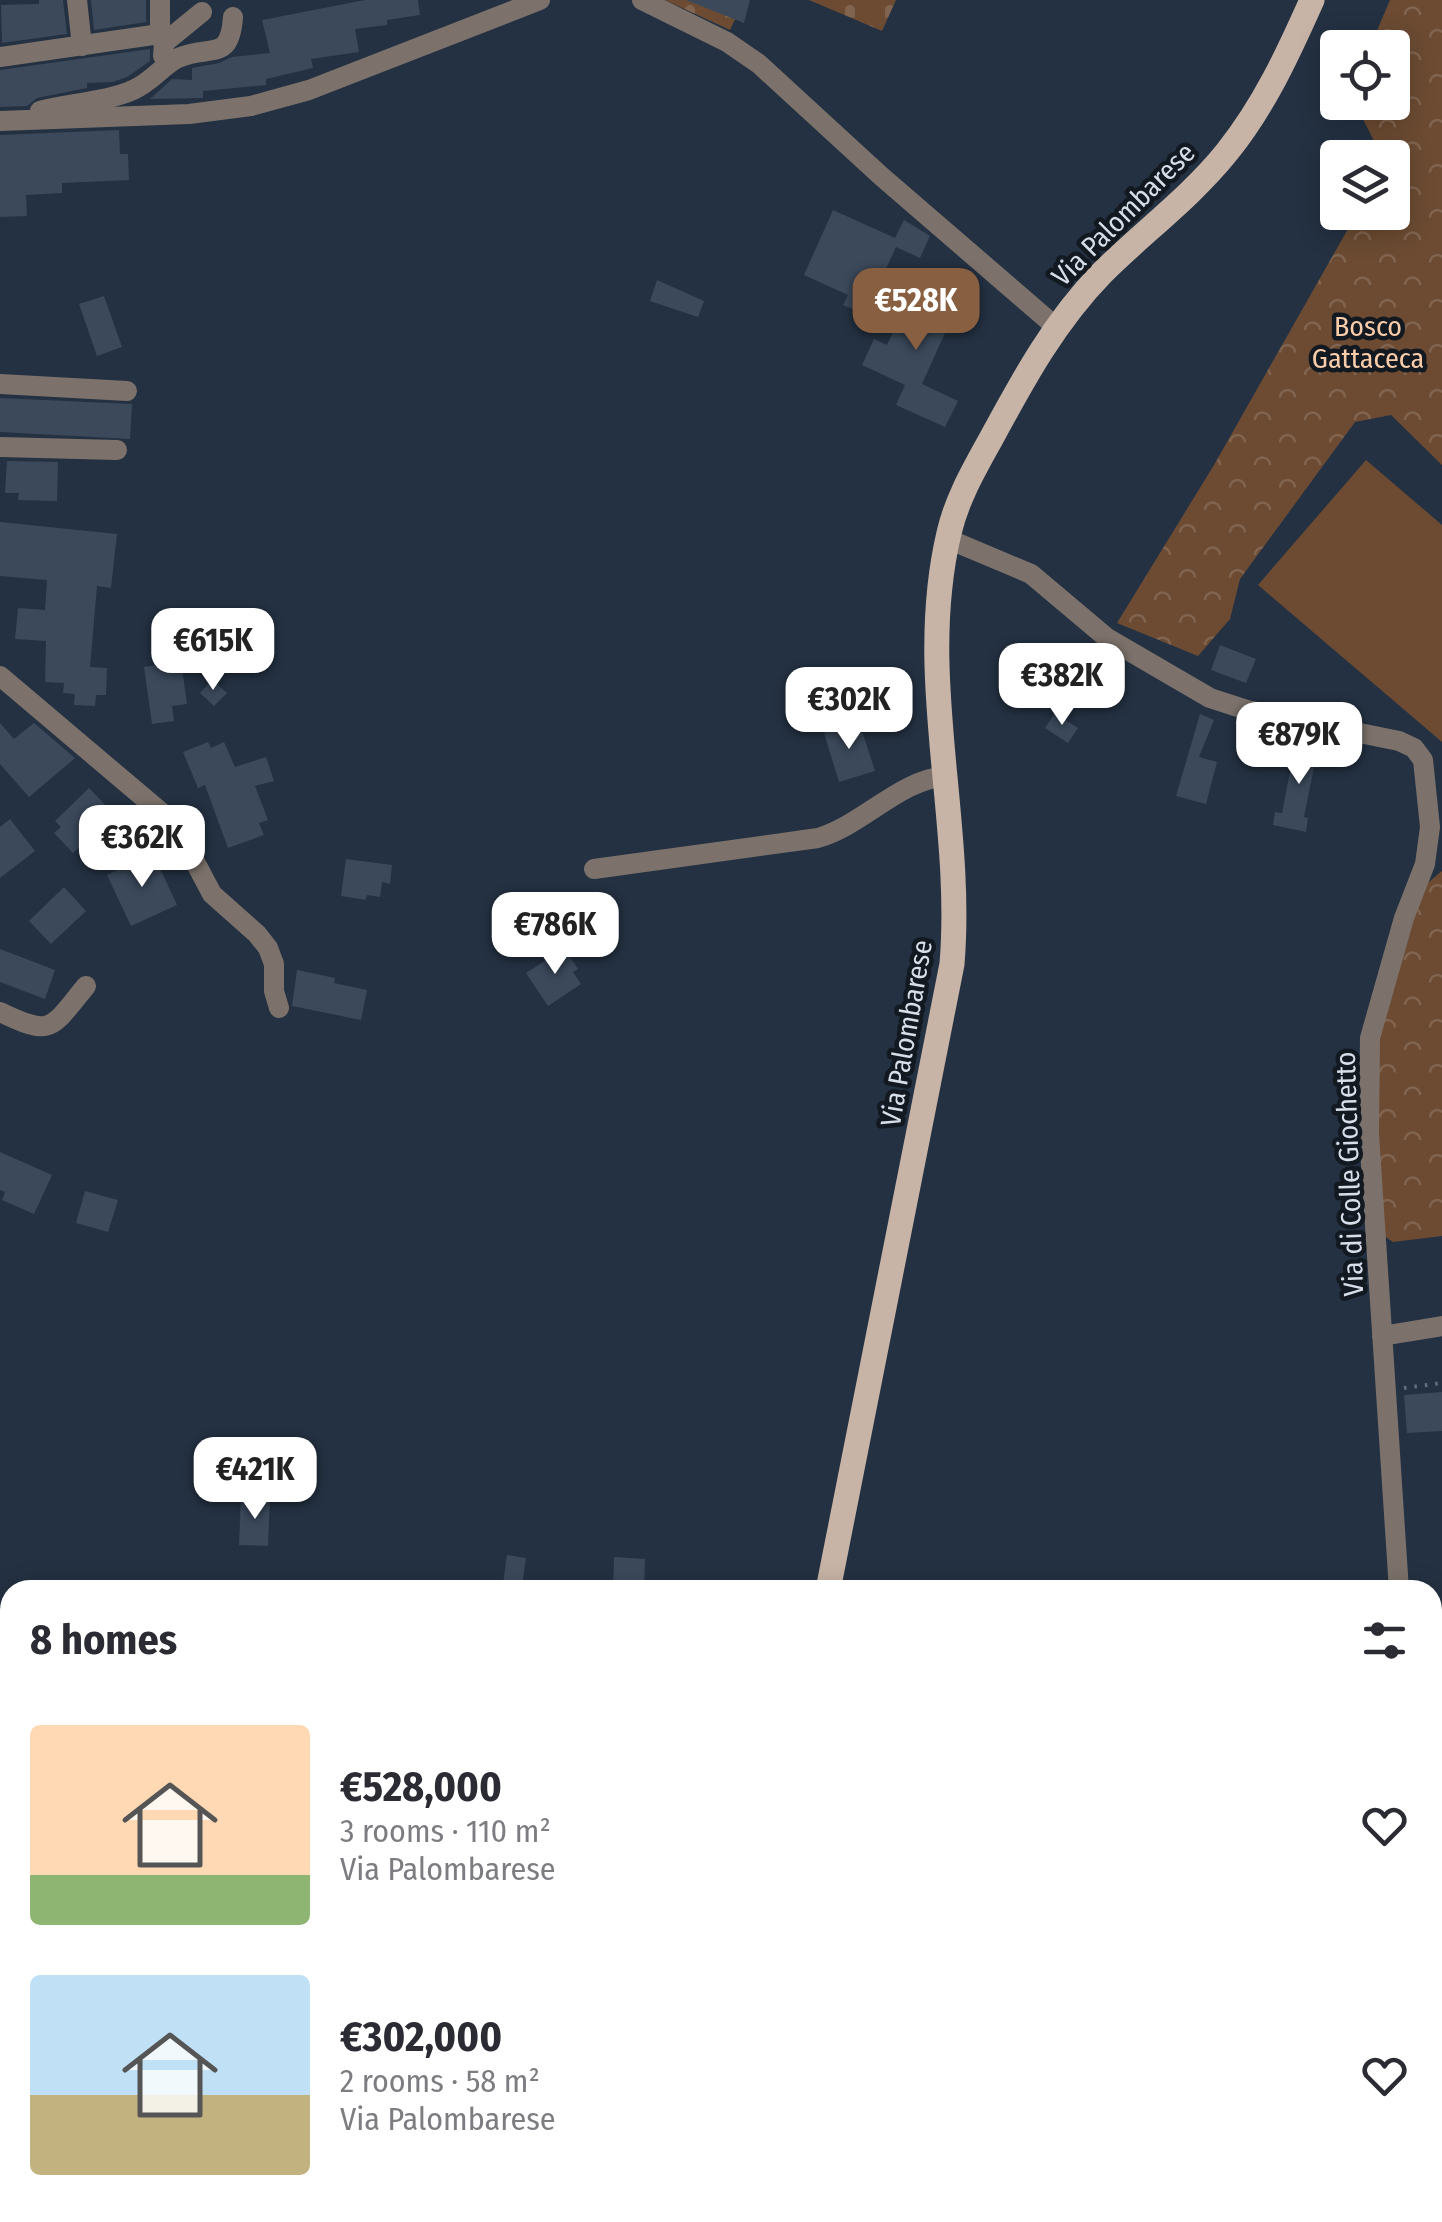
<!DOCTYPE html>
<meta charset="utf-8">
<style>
:root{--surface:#fff;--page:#f7f7f7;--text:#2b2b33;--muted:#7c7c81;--accent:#885f40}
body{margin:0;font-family:"Fira Sans Condensed",sans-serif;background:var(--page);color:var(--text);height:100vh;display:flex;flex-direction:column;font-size:38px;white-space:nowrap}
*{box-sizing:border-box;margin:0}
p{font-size:32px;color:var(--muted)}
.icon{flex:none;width:55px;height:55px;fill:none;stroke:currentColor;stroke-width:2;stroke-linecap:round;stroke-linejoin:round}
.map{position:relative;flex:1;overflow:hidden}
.panel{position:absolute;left:0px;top:1580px;width:1442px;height:642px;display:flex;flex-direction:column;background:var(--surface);border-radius:30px 30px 0 0;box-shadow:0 5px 25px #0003}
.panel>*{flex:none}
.fabs{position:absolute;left:1320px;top:30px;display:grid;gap:20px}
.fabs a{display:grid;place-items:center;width:90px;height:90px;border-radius:10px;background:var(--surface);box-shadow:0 5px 25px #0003;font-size:50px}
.price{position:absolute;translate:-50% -85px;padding:0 22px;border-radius:20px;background:#fff;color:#222;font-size:32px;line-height:65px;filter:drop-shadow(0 2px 5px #0008)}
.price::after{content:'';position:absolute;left:50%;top:60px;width:30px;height:22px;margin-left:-15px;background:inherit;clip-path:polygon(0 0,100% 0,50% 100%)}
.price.on{background:var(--accent);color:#fff}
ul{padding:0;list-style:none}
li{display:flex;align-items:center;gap:30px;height:250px;padding:0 30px}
li span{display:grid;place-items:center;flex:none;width:280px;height:200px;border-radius:10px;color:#555}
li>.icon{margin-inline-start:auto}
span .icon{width:120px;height:120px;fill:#fffc;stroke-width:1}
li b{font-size:42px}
h2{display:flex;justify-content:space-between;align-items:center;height:120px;padding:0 30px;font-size:42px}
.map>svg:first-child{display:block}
</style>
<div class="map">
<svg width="1442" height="2222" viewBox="0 0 1442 2222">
<defs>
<pattern id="forest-crowns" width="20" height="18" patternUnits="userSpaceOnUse" patternTransform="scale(2.5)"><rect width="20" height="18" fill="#6c4b32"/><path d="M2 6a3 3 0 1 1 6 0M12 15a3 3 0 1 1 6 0" fill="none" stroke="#806450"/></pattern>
<pattern id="cemetery-stones" width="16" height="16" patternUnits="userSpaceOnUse" patternTransform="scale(2.5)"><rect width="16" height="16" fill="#6c4b32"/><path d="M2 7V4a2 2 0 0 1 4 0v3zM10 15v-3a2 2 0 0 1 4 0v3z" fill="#806450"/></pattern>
</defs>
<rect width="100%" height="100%" fill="#243142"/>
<path fill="url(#forest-crowns)" d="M1390 0H1442V465L1391 415 1355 422 1240 579 1230 619 1198 656 1117 623 1214 465 1357 213 1392 212V158L1382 157 1355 103 1392 102V48L1370 47Z
M1442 871V1236L1393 1242 1376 1230 1367 1027 1417 892Z
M1433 1842 1442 1847V2222H1163L1170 2212H1432Z"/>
<path fill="url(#cemetery-stones)" d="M665 0H744L730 30Z
M809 0H896L882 31Z"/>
<path fill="#6c4b32" d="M1366 460 1442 525V742L1258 585Z"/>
<path fill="#3b495b" d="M39 0H63L67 34 2 43 1 5 39 4Z
M91 0H146V22L94 30Z
M365 0H418L420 15 387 20V25L355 29 359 52 311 59 313 68 266 79V85L203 91V98L150 99 172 79 192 80V68L219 63 232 57 270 53 262 20Z
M686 0H750L744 23Z
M150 49V61L127 77 113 82 87 83V88L37 98 27 106 0 107V70Z
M119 130 120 154H128L129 180 62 183V193L26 195 27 216 0 217V135Z
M833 210 895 238 904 220 930 236 920 258 896 247 873 297 865 293 857 311 843 305 848 295 804 275Z
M657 280 704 301 698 317 650 301Z
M916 281 956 299 945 322 949 324 922 384 958 401 945 427 896 405 905 385 862 365 874 339 887 345Z
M104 296 122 347 97 356 79 304Z
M0 398 132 404 130 439 0 432Z
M7 461 58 462 57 501 18 500 19 493H5Z
M0 522 117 534 111 588 97 586 90 667 107 668 106 695H96L95 706 74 705 75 694 63 693 64 683 45 682 46 641 15 639 18 608 45 610 47 580 0 576Z
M1220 645 1256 659 1246 683 1211 670Z
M181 661 187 704 172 706 174 721 152 724 144 667Z
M212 680 227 693 214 706 200 693Z
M1055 713 1078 728 1068 743 1045 728Z
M1200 714 1214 720 1199 757 1217 762 1206 804 1176 796Z
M859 722 875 771 839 782 824 733Z
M0 723 14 739 34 723 75 758 29 797 0 764Z
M1296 741 1322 746 1318 768 1314 767 1304 817 1308 818 1306 832 1273 825 1275 812 1282 813Z
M208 742 211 748 224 742 235 767 266 757 274 781 255 786 268 820 259 823 264 835 228 848 205 785 198 788 183 752Z
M89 788 114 814 73 853 54 833 61 827 55 821Z
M10 819 35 851 0 878V827Z
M153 853 177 905 131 926 107 875Z
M346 859 392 865 390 884 382 882 380 897 367 895 366 900 341 896Z
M64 887 86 911 51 944 29 921Z
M564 948 578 969 573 972 581 984 548 1006 526 973Z
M0 949 55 970 45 999 0 982Z
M297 970 335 978 334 983 367 990 361 1020 292 1006Z
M0 1152 52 1175 34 1214 2 1200 5 1192 0 1190Z
M85 1191 118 1200 108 1232 76 1223Z
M1442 1392V1431L1407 1433 1404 1395Z
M241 1497 270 1498 268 1546 239 1545Z
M507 1555 526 1558 522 1586 503 1583Z
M614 1557 645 1559 644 1590H613Z"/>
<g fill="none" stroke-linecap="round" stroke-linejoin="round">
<path stroke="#626e7c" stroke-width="4" stroke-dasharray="2.5 8" stroke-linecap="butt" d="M1404 1388 1442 1383"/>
<path stroke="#7c726b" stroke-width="20" d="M77 0 82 46
M160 0V34
M642 0 727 42 759 64 881 176 1056 327
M163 56 164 43 202 12
M0 57 160 34 164 43
M40 111C69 103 106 102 133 90 152 82 163 65 178 58 210 44 230 63 233 17
M0 121 189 114 251 106 309 90 540 0
M0 384 127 391
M0 447 117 450
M948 539 1031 574 1107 638 1210 698 1247 710 1399 741 1414 748 1423 760 1430 827 1425 864 1404 918 1370 1038 1369 1134 1399 1590
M0 676 175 824 212 894 257 934 268 948 274 964V991L279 1008
M594 869 818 838C863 825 899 780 946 776
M0 1012C53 1038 51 1028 86 986
M1382 1336 1442 1326
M1432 1658 1442 1661
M0 1765 10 1776
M0 1897 10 1895
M0 2146 10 2144
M251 2212 254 2222"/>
<path stroke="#c7b4a6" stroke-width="25" d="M828 1590 952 964C964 819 915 677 949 533 957 498 975 468 992 437 1024 378 1055 321 1102 273 1143 232 1190 198 1227 152 1264 106 1288 54 1312 0
M642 2222 647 2212"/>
</g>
<g text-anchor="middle" stroke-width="9" stroke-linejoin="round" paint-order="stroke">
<g font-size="28" fill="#d6dee9" stroke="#131920">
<text transform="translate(1123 214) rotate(-45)" y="10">Via Palombarese</text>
<text transform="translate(906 1033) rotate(-80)" y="10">Via Palombarese</text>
<text transform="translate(1349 1174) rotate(-92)" y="10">Via di Colle Giochetto</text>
</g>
<g font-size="28" fill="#f9ccaa" stroke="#131920">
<text x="1368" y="336">Bosco<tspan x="1368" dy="32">Gattaceca</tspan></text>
</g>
</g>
</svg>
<div class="fabs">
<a><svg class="icon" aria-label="locate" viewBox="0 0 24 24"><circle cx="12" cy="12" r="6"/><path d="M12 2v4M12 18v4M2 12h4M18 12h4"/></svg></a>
<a><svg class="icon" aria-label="layers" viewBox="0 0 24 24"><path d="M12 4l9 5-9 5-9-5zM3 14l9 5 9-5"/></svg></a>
</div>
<b class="price on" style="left:916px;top:353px">€528K</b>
<b class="price" style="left:213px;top:693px">€615K</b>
<b class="price" style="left:1062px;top:728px">€382K</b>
<b class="price" style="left:849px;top:752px">€302K</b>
<b class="price" style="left:1299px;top:787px">€879K</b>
<b class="price" style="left:142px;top:890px">€362K</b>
<b class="price" style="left:555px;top:977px">€786K</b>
<b class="price" style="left:255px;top:1522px">€421K</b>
<section class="panel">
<h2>8 homes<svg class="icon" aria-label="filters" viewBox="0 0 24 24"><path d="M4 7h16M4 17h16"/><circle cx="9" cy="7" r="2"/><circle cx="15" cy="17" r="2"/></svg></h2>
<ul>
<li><span style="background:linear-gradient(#ffd9b3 75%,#8fb573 0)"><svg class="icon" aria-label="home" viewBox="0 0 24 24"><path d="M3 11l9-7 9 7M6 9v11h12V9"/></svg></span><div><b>€528,000</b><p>3 rooms · 110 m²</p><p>Via Palombarese</p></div><svg class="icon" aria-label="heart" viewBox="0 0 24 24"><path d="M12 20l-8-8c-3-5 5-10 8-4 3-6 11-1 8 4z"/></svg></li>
<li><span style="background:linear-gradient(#bfe0f5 60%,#c2b280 0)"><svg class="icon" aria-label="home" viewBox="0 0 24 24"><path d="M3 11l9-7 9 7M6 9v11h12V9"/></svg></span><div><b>€302,000</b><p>2 rooms · 58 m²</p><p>Via Palombarese</p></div><svg class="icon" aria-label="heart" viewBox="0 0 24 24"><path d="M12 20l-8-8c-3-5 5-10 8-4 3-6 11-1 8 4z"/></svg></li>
</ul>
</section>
</div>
